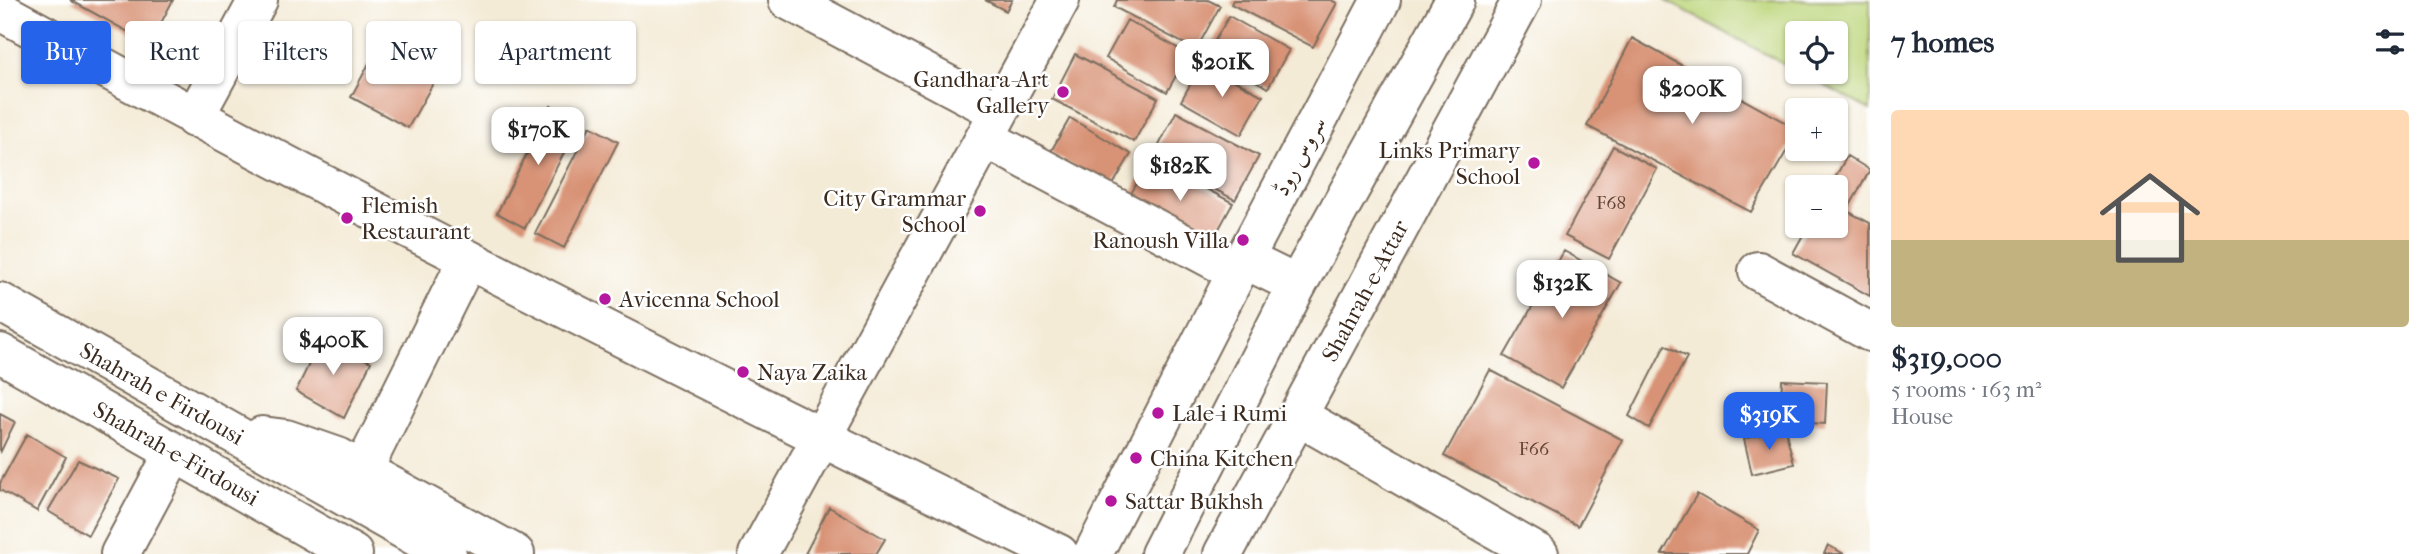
<!DOCTYPE html>
<meta charset="utf-8">
<style>
:root{--surface:#fff;--page:#f6f6f7;--text:#1f2937;--muted:#747a83;--accent:#2563eb}
body{margin:0;font-family:"IM FELL French Canon",Amiri,serif;background:var(--page);color:var(--text);height:100vh;display:flex;flex-direction:column;font-size:26px;white-space:nowrap}
*{box-sizing:border-box;margin:0}
p{font-size:23px;color:var(--muted)}
.icon{flex:none;width:38px;height:38px;fill:none;stroke:currentColor;stroke-width:2;stroke-linecap:round;stroke-linejoin:round}
.map{position:relative;flex:1;overflow:hidden}
.details{display:flex;flex-direction:column;background:var(--surface);width:560px}
.details>*{flex:none}
.banner{position:absolute;left:21px;top:21px;width:665px;height:63px;display:flex;gap:14px}
.controls{position:absolute;left:1785px;top:21px;display:grid;gap:14px}
.controls a{display:grid;place-items:center;width:63px;height:63px;border-radius:7px;background:var(--surface);box-shadow:0 2px 5px #0004;font-size:35px}
.price{position:absolute;translate:-50% -60px;padding:0 16px;border-radius:14px;background:#fff;color:#222;font-size:23px;line-height:46px;filter:drop-shadow(0 2px 4px #0008)}
.price::after{content:'';position:absolute;left:50%;top:42px;width:21px;height:16px;margin-left:-10px;background:inherit;clip-path:polygon(0 0,100% 0,50% 100%)}
.price.selected{background:var(--accent);color:#fff}
ul{padding:0;list-style:none}
li{display:grid;align-content:center;gap:14px;height:371px;padding:0 21px}
li span{display:grid;place-items:center;height:217px;border-radius:7px;color:#555}
li>.icon{margin-inline-start:auto}
span .icon{width:126px;height:126px;fill:#fffc;stroke-width:1}
li b{font-size:30px}
h2{display:flex;justify-content:space-between;align-items:center;height:84px;padding:0 21px;font-size:30px}
.chip{padding:0 24px;border-radius:7px;background:var(--surface);box-shadow:0 2px 5px #0004;font-size:24px;line-height:63px}
.chip.selected{background:var(--accent);color:#fff}
main{display:flex;flex:1;min-height:0}
.map>svg:first-child{display:block}
</style>
<main>
<div class="map">
<svg width="1870" height="554" viewBox="0 0 1870 554">
<rect width="100%" height="100%" fill="#fff"/>
<filter id="ink" filterUnits="userSpaceOnUse"><feTurbulence type="fractalNoise" baseFrequency=".0143" numOctaves="2"/><feDisplacementMap in="SourceGraphic" scale="14" xChannelSelector="R" yChannelSelector="G"/><feConvolveMatrix kernelMatrix="1 2 1 2 8 2 1 2 1" color-interpolation-filters="sRGB"/></filter>
<filter id="wash" filterUnits="userSpaceOnUse"><feTurbulence type="fractalNoise" baseFrequency=".00686" numOctaves="4" result="noise"/><feDisplacementMap in="SourceGraphic" scale="28" xChannelSelector="R" yChannelSelector="G"/><feGaussianBlur stdDeviation="1.57" result="paint"/><feColorMatrix in="noise" values="0 0 0 0 0 0 0 0 0 0 0 0 0 0 0 0 0 1.4 0 .05"/><feComposite in="paint" operator="in"/></filter>
<g filter="url(#wash)">
<rect width="100%" height="100%" fill="#f4ebd7"/>
<path fill="#bdd67b" stroke="#7c804c" stroke-width="2" d="M1665 0H1870V110L1799 72H1836V33H1797V71Z"/>
<g id="blocks">
<path fill="#d89274" d="M70 0H173L150 44Z
M985 0H1012L1006 11Z
M1117 0H1208L1220 6 1196 50 1114 7Z
M1233 0H1331L1337 3 1313 47 1231 4Z
M1229 16 1289 50 1268 88 1207 54Z
M1127 20 1188 54 1167 92 1106 58Z
M387 30 445 62 408 128 351 97Z
M1632 38 1797 129V133L1751 212 1587 126Z
M1075 54 1158 98 1134 142 1052 99Z
M1202 63 1263 96 1241 135 1181 101Z
M551 106 580 122 525 228 497 213Z
M1176 112 1259 156 1235 200 1153 157Z
M1070 118 1131 154 1111 188 1050 153Z
M590 126 618 142 564 248 535 233Z
M1613 146 1657 169 1609 259 1565 236Z
M1847 156 1870 170 1847 211 1870 223V296L1793 253 1808 226H1836V187H1830Z
M1150 159 1233 203 1209 247 1126 203Z
M1564 251 1621 283 1561 388 1504 356Z
M322 337 371 362 344 418 296 391Z
M1665 345 1687 357 1649 428 1629 416Z
M1490 370 1623 440 1578 526 1444 456Z
M1782 380 1827 382 1825 424 1780 421Z
M0 414 15 422 0 453Z
M1785 429 1794 464 1752 474 1744 439Z
M27 434 66 457 37 511 0 490V483Z
M78 460 119 479 88 535 48 511Z
M1697 494 1759 530 1747 554H1662Z
M829 507 885 539 876 554H805Z
M1828 545 1844 554H1824Z"/>
</g>
</g>
<g filter="url(#ink)">
<use href="#blocks" fill-opacity="0" stroke="#7c6e5f" stroke-width="2"/>
<g fill="none" stroke-linecap="round" stroke-linejoin="round">
<g stroke="#7c6e5f" stroke-width="42">
<path id="minor" d="M788 0 999 112
M0 11C348 202 702 380 1059 554
M194 118 258 0
M985 138 1237 272 1093 554
M1758 271 1870 332
M1297 285 1244 259 1381 0
M1298 416 1539 554
M363 470 467 261
M120 554 174 453
M758 554 1060 0"/>
</g>
<g stroke="#7c6e5f" stroke-width="42">
<g id="major">
<path id="s1" d="M0 302 447 554"/>
<path id="s2" d="M0 353 353 554"/>
<path d="M262 436 286 439 338 457 515 554"/>
<path d="M1160 554 1297 285 1455 0"/>
<path id="s3" d="M1223 554 1522 0"/>
</g>
</g>
<use href="#minor" stroke="#fff" stroke-width="38"/>
<use href="#major" stroke="#fff" stroke-width="38"/>
</g>
</g>
<g fill="#b5179e" stroke="#fff" stroke-width="2.5">
<circle cx="1063" cy="92" r="7"/>
<circle cx="1534" cy="163" r="7"/>
<circle cx="980" cy="211" r="7"/>
<circle cx="347" cy="218" r="7"/>
<circle cx="1243" cy="240" r="7"/>
<circle cx="605" cy="299" r="7"/>
<circle cx="743" cy="372" r="7"/>
<circle cx="1158" cy="413" r="7"/>
<circle cx="1136" cy="458" r="7"/>
<circle cx="1111" cy="501" r="7"/>
</g>
<g text-anchor="middle" stroke-width="5" stroke-linejoin="round" paint-order="stroke">
<g font-size="19" fill="#624434">
<text x="1611" y="209">F68</text>
<text x="1534" y="455">F66</text>
</g>
<g font-size="23" fill="#3b2a1e" stroke="#fff" text-anchor="start">
<text x="1049" y="87" text-anchor="end">Gandhara-Art<tspan x="1049" dy="26">Gallery</tspan></text>
<text x="1520" y="158" text-anchor="end">Links Primary<tspan x="1520" dy="26">School</tspan></text>
<text x="966" y="206" text-anchor="end">City Grammar<tspan x="966" dy="26">School</tspan></text>
<text x="361" y="213">Flemish<tspan x="361" dy="26">Restaurant</tspan></text>
<text x="1229" y="248" text-anchor="end">Ranoush Villa</text>
<text x="619" y="307">Avicenna School</text>
<text x="757" y="380">Naya Zaika</text>
<text x="1172" y="421">Lale-i Rumi</text>
<text x="1150" y="466">China Kitchen</text>
<text x="1125" y="509">Sattar Bukhsh</text>
</g>
<g font-size="23" fill="#3b2a1e" stroke="#fff">
<text transform="translate(1299 156) rotate(-62)" y="8">سروس روڈ</text>
<text dy="8" stroke="none"><textPath href="#s3" startOffset="299">Shahrah-e-Attar</textPath></text>
<text dy="8" stroke="none"><textPath href="#s1" startOffset="186">Shahrah e Firdousi</textPath></text>
<text dy="8" stroke="none"><textPath href="#s2" startOffset="203">Shahrah-e-Firdousi</textPath></text>
</g>
</g>
</svg>
<div class="controls">
<a><svg class="icon" aria-label="locate" viewBox="0 0 24 24"><circle cx="12" cy="12" r="6"/><path d="M12 2v4M12 18v4M2 12h4M18 12h4"/></svg></a>
<a>+</a>
<a>−</a>
</div>
<b class="price" style="left:1222px;top:99px">$201K</b>
<b class="price" style="left:1692px;top:126px">$200K</b>
<b class="price" style="left:538px;top:167px">$170K</b>
<b class="price" style="left:1180px;top:203px">$182K</b>
<b class="price" style="left:1562px;top:320px">$132K</b>
<b class="price" style="left:333px;top:377px">$400K</b>
<b class="price selected" style="left:1769px;top:452px">$319K</b>
<div class="banner">
<a class="chip selected">Buy</a>
<a class="chip">Rent</a>
<a class="chip">Filters</a>
<a class="chip">New</a>
<a class="chip">Apartment</a>
</div>
</div>
<section class="details">
<h2>7 homes<svg class="icon" aria-label="filters" viewBox="0 0 24 24"><path d="M4 7h16M4 17h16"/><circle cx="9" cy="7" r="2"/><circle cx="15" cy="17" r="2"/></svg></h2>
<ul>
<li><span style="background:linear-gradient(#ffd9b3 60%,#c2b280 0)"><svg class="icon" aria-label="home" viewBox="0 0 24 24"><path d="M3 11l9-7 9 7M6 9v11h12V9"/></svg></span><div><b>$319,000</b><p>5 rooms · 163 m²</p><p>House</p></div></li>
</ul>
</section>
</main>
